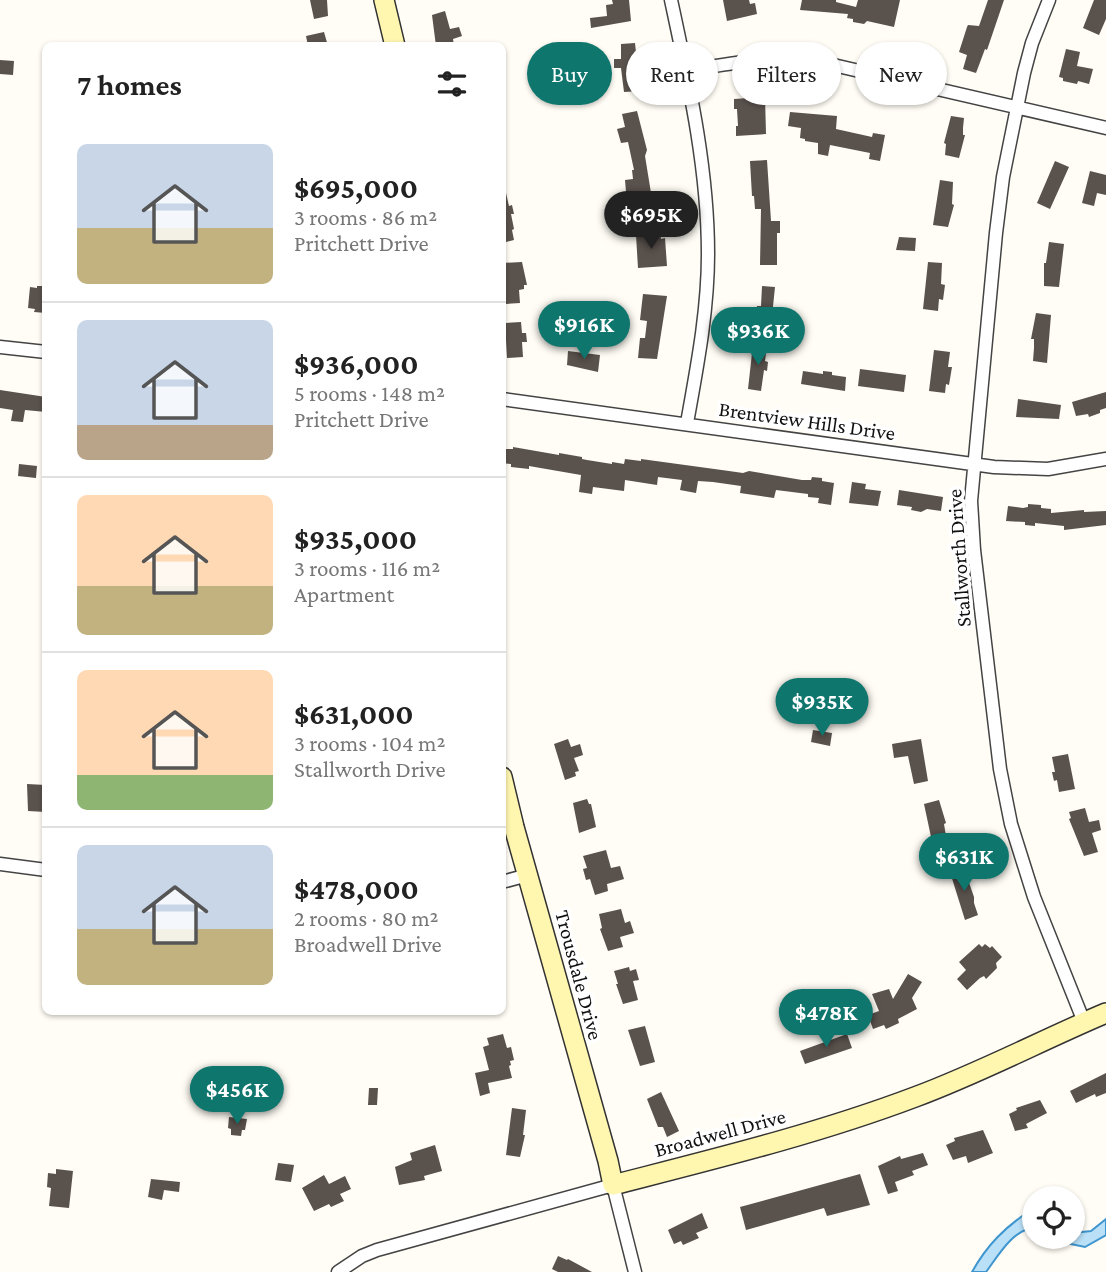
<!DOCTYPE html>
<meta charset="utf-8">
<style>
:root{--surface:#fff;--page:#f2f2f2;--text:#222;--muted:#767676;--line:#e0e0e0;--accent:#0f766e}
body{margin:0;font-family:"Crimson Pro",serif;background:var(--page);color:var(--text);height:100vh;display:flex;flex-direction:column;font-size:26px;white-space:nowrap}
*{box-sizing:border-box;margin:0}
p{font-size:23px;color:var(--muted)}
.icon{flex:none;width:38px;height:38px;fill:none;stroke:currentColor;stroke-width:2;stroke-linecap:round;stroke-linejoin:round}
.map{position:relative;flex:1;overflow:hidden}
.drawer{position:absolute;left:42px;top:42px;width:464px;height:973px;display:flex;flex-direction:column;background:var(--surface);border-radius:10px;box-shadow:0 2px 5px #0004}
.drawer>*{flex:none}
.banner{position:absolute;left:527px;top:42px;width:474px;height:63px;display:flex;gap:14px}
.controls{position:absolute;left:1022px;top:1186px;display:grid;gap:14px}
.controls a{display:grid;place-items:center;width:63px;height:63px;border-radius:50%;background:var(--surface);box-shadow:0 2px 5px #0004;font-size:35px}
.price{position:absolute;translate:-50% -60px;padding:0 16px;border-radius:24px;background:var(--accent);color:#fff;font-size:23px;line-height:46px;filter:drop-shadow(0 2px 4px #0008)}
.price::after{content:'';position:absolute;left:50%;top:42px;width:21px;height:16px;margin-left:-10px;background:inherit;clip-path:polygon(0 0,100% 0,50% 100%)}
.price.on{background:#222;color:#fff}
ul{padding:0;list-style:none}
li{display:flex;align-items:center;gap:21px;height:175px;padding:0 35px}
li+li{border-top:2px solid var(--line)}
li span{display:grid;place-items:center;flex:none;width:196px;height:140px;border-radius:10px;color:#555}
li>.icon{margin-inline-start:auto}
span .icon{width:84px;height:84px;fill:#fffc;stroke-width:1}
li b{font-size:30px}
h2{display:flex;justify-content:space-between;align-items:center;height:84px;padding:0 35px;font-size:30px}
.pill{padding:0 24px;border-radius:32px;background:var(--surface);box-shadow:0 2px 5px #0004;font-size:24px;line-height:63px}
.pill.on{background:var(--accent);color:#fff}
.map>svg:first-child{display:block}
</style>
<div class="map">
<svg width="1106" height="1272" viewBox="0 0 1106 1272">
<rect width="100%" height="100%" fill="#fffdf5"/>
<path fill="#b9e0f7" stroke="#3f96cf" stroke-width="2" d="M1031 1210H1034V1228C1013 1229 998 1256 986 1272H972C987 1245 1005 1227 1031 1210Z
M1106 1219V1235L1085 1247 1066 1243 1054 1237H1073V1233L1091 1231Z"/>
<path fill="#5a524d" d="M310 0H327L328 16 314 19Z
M612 0H629L631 21 591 28 590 18 607 16 606 5 613 4Z
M723 0H749L750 4 755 3 757 14 727 21Z
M802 0H836V2L856 7 858 0H900L894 27 867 21 864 24 853 22V19L847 18 848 14 800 10Z
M988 0H1004L987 50 985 49 976 73 963 69 967 55 959 52 967 27 968 25 979 26Z
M1094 0H1106V19L1099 35 1083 28Z
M445 11 450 29 459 27 462 36 453 39 454 46H436L432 15Z
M324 32 328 46H308L306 36Z
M635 43 640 91 624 92 621 68H614V59H621V44Z
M1066 49 1080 52 1077 66 1093 69 1089 84 1078 81 1077 84 1063 81V78L1059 77Z
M0 60 14 61 13 75 0 74Z
M765 97 766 134 736 136V126H738L737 109H734V99Z
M637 111 647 150 645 156 652 199V205L637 207 636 203 633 204 632 197 628 198 626 192 625 180 633 179 632 170H634L628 142 621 143 617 129 625 127 622 114Z
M790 112 837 116 836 129 872 137 873 133 885 135 880 161 869 159 870 153 830 145 828 156 818 154V143L805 141V139L800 138 801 128 788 126Z
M951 116 964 118 963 128V135H965L959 158 945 155 946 144 944 143Z
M767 160 771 221H780V233H777V265H760L761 209H755L754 196H752L750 161Z
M1055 161 1069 167 1050 209 1037 203Z
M1090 171 1106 175V195L1097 193 1094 206 1082 203Z
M940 180 953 182 952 204 954 205 948 227 933 225Z
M502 193H506L509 206 512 205 514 214H511L514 229 512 230 514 240 502 243Z
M660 232 661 239 665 238 667 266 638 268 636 235Z
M899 237 916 238 915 251 896 250Z
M1049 242 1064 244 1059 287 1044 286V263H1046Z
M522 262 527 285H524V289L519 290 520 303 506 304 502 263Z
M928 262 942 263 941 284 945 285 943 300 939 299 938 311 923 309Z
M37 286H46V313L34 312 35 309 28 308 30 287 37 288Z
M762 286 775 287 771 326 755 325 757 306H761Z
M643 294 667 296 657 359 638 358 640 338H645L647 321 640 320Z
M1036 313 1051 315 1047 363 1033 361 1034 348V339H1031Z
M521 322 522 333H526L527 342H522L523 357 507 358 505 323Z
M753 344 767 346 765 361 768 362 767 371 764 370 761 391 748 389Z
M934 350 950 352 948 367H952L949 385 946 384 945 393 929 391Z
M568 351 600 355 598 372 567 365Z
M860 369 906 375 904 392 858 386Z
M803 371 823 374V371L832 372V375L846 377 845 391 801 384Z
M0 390 46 397V412L25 410 23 422 11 421 13 410 0 408Z
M1106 392V408L1100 410V413L1089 417 1088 414 1076 416 1072 402Z
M1018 399 1061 405 1059 419 1016 417Z
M513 447 559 455V453L582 457V459L587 460 612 464V462L624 464 625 459 641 461V459L729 471 743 473 749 471 802 480H811L812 477 822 478V481L834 483 831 505 818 503 819 498 808 497V494L776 490 774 498 740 493 741 486 713 482 698 481 696 493 680 490 682 480 658 477 657 485 625 480 624 491 593 487 592 494 579 492 581 475 529 466V469L511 467V464L502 463V449H513Z
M19 464 37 466 36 478 18 476Z
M852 482 866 484 865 489 881 491 878 506 849 503Z
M899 490 943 497 941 511 927 509 921 512 911 510 912 507 897 505Z
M1028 504 1041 505V508L1051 509V513L1084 510V512L1106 511V525L1064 530V526L1035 523V526L1025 525V522L1006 521 1008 506 1023 508 1028 507Z
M813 730 832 733 830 746 811 742Z
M568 739 571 747 580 744 583 755 574 758 579 771 575 772 576 776 565 780 554 744Z
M921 739 928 781 914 784 908 756 894 758 892 744Z
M1068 754 1075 789 1059 792 1057 780 1054 781 1052 772H1055L1052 757Z
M27 784 46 785V812L28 811Z
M587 799 589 804H591L596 827 579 833 573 803Z
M939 800 946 823 944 824 948 848 934 851 924 804Z
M1085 808 1089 822 1099 820 1101 830 1092 833 1098 852 1084 856 1069 819 1071 818 1069 812Z
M606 850 611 868 620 866 624 879 607 884 608 891 595 895 590 879 586 880 583 869 587 868 583 856Z
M964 868 974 897V903L978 915 965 920 950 872Z
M621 909 625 923 630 921 634 933 620 937 623 947 608 951 600 929 602 928 599 914Z
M979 944 982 947 985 944 990 948 992 946 1002 957 996 963 997 968 986 979 984 976 980 978 967 990 957 979 966 970 959 962Z
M629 967 630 971 636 969 639 980 633 981 638 1000 623 1004 616 984H618L614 971Z
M908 974 922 982 912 998 917 1009 898 1019 899 1023 886 1029 884 1025 873 1029 868 1015 879 1011 872 994 889 989 893 999Z
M645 1026 655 1062 640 1066 628 1030Z
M503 1034 507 1048 511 1047 514 1060 510 1061 511 1065 509 1066 512 1078 488 1083 490 1093 480 1096 475 1073 489 1070 483 1047 489 1045 487 1038Z
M847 1034 852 1048 805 1064 800 1051Z
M1106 1073V1093L1096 1097 1095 1094 1076 1103 1070 1091Z
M369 1088H378L377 1105H368Z
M661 1092 679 1131 667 1137 663 1127H658L647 1099Z
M1040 1100 1047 1113 1026 1124 1028 1128 1015 1131 1009 1114 1017 1110 1016 1108Z
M512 1108 526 1110 523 1135H525L520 1157 506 1155Z
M229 1117 247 1119 245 1130H242L241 1136 231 1135V1129L228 1128Z
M983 1130 993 1153 968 1163 966 1156 953 1160 946 1145 955 1141 954 1138Z
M435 1145 442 1171 424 1176 425 1180 399 1185 395 1167 412 1160 410 1153Z
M923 1153 928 1165 912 1171 914 1175 895 1182 898 1191 888 1194 878 1166 900 1156 901 1159Z
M278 1163 294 1165 291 1182 275 1180Z
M56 1169 73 1171 69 1208 49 1206 51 1188 47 1187 48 1173 56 1174Z
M860 1174 870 1205 827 1216 824 1208 746 1230 740 1207Z
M324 1175 329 1184 345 1176 351 1189 340 1194 344 1201 331 1207 329 1204 314 1211 302 1188Z
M151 1179 180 1182 179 1192 164 1190 162 1200 148 1197Z
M702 1213 708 1228 696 1233 699 1238 683 1245 681 1241 674 1244 668 1230Z
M558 1256 567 1260 568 1259 592 1272H558L552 1269Z"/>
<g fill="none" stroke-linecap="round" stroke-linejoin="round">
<g stroke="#444" stroke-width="15">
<path id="street" d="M671 0C689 84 708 168 708 254 708 311 697 367 687 423
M1049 0 1032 43 1024 73 1003 177 996 233 971 501 974 550 1000 769 1011 824 1034 897 1084 1022
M686 71C730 63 771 56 816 61L1106 128
M0 347 46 352
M502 399 994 467 1048 469 1106 459
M0 864 46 870
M502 882 528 875
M338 1272 362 1256 377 1250 613 1185 635 1272"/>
</g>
<g stroke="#333" stroke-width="22">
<path id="secondary" d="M384 0 395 46
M502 777 514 827 608 1161 613 1185C714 1159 817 1134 915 1097 980 1073 1042 1040 1106 1013"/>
</g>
<use href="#street" stroke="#fff" stroke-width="12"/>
<use href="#secondary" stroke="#fff6b0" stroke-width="19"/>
</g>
<g text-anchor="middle" stroke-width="7" stroke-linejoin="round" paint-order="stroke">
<g font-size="21" fill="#111" stroke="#fff">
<text transform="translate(807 421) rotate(8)" y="7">Brentview Hills Drive</text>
<text transform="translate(959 558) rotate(-94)" y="7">Stallworth Drive</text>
<text transform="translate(579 975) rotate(75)" y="7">Trousdale Drive</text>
<text transform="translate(720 1133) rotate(-15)" y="7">Broadwell Drive</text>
</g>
</g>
</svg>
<div class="controls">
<a><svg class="icon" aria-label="locate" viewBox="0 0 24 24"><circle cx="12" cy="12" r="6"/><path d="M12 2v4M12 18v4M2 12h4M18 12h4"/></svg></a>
</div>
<b class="price on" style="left:651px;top:251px">$695K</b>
<b class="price" style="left:584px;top:361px">$916K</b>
<b class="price" style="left:758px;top:367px">$936K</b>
<b class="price" style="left:822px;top:738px">$935K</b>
<b class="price" style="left:964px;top:893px">$631K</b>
<b class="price" style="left:826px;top:1049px">$478K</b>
<b class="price" style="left:237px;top:1126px">$456K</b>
<div class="banner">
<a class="pill on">Buy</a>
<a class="pill">Rent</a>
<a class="pill">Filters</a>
<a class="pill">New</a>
</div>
<section class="drawer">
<h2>7 homes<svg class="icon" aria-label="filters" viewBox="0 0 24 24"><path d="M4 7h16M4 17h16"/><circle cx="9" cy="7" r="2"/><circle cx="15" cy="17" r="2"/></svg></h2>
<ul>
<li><span style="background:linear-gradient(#c9d6e8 60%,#c2b280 0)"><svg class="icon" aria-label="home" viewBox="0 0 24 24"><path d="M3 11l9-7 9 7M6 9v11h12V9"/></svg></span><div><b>$695,000</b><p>3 rooms · 86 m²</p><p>Pritchett Drive</p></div></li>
<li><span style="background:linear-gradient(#c9d6e8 75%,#b9a48a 0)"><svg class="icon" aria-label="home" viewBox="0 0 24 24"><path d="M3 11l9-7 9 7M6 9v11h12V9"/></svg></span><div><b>$936,000</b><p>5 rooms · 148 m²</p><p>Pritchett Drive</p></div></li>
<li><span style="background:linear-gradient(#ffd9b3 65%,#c2b280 0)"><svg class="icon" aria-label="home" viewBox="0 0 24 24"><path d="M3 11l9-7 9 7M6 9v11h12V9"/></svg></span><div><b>$935,000</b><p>3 rooms · 116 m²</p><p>Apartment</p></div></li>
<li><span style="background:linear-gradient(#ffd9b3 75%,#8fb573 0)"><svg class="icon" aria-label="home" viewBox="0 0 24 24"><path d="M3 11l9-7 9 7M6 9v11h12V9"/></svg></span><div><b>$631,000</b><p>3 rooms · 104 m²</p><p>Stallworth Drive</p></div></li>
<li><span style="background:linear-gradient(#c9d6e8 60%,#c2b280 0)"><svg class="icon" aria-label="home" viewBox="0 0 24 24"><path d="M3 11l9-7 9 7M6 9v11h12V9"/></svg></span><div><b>$478,000</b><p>2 rooms · 80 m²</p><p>Broadwell Drive</p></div></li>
</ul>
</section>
</div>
